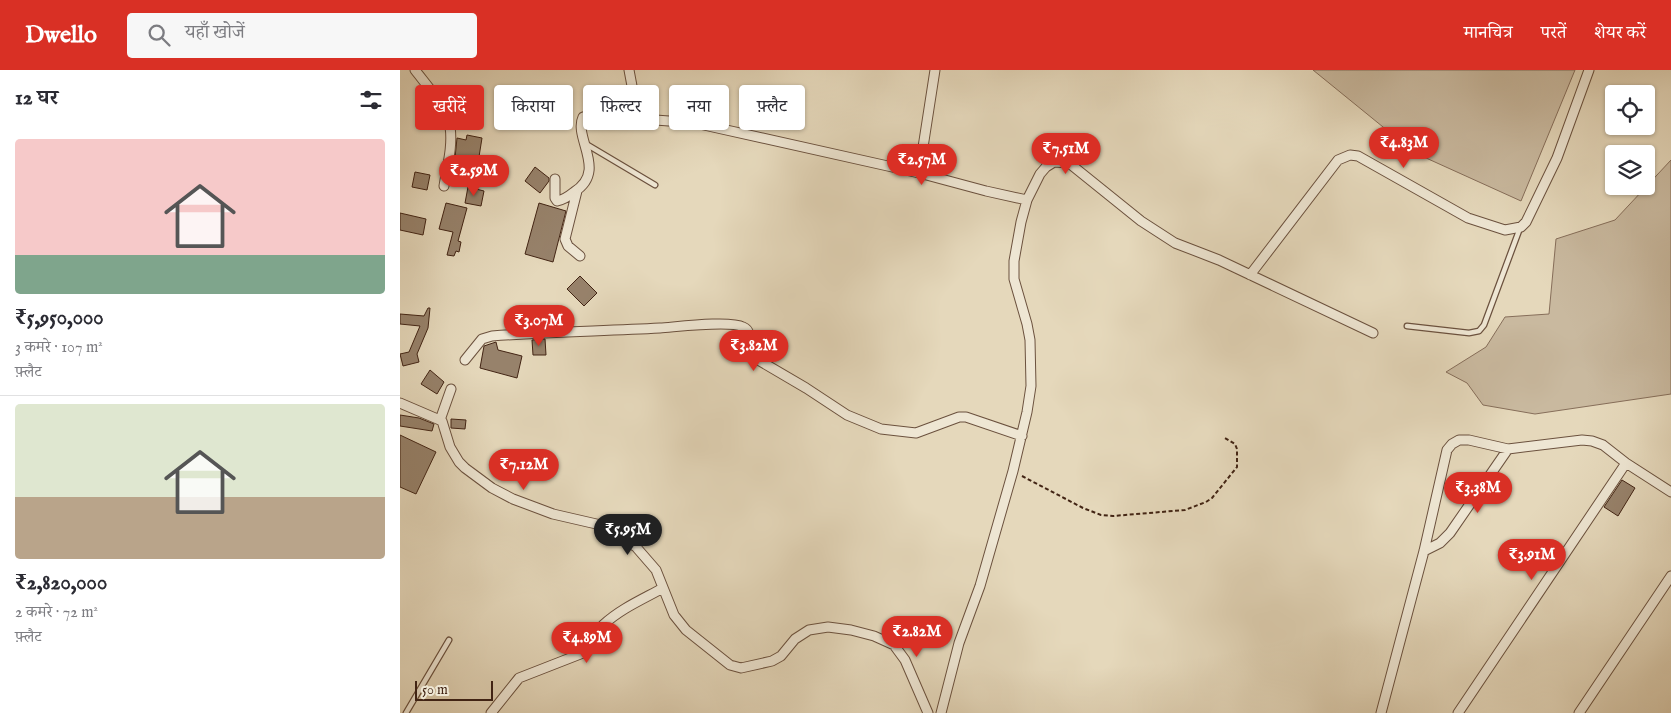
<!DOCTYPE html>
<html lang="hi">
<meta charset="utf-8">
<style>
:root{--surface:#fff;--page:#f7f7f7;--text:#2b2b33;--muted:#7c7c81;--line:#e1e1e2;--accent:#d93025}
body{margin:0;font-family:"IM FELL English","Noto Serif Devanagari",serif;background:var(--page);color:var(--text);height:100vh;display:flex;flex-direction:column;font-size:19px;white-space:nowrap}
*{box-sizing:border-box;margin:0}
p{font-size:16px;color:var(--muted)}
.icon{flex:none;width:28px;height:28px;fill:none;stroke:currentColor;stroke-width:2;stroke-linecap:round;stroke-linejoin:round}
.map{position:relative;flex:1;overflow:hidden}
.drawer{display:flex;flex-direction:column;background:var(--surface);width:400px}
.drawer>*{flex:none}
.top-card{position:absolute;left:15px;top:15px;width:475px;height:45px;display:flex;gap:10px}
.fabs{position:absolute;left:1205px;top:15px;display:grid;gap:10px}
.fabs a{display:grid;place-items:center;width:50px;height:50px;border-radius:5px;background:var(--surface);box-shadow:0 1px 4px #0004;font-size:25px}
.scale{position:absolute;left:15px;bottom:12px;width:78px;box-sizing:border-box;padding-left:5px;border:2px solid #422414;border-top:0;font-size:14px;line-height:18px;white-space:nowrap;color:#422414;-webkit-text-stroke:4px #eee6d3;paint-order:stroke}
.price{position:absolute;translate:-50% -42px;padding:0 11px;border-radius:18px;background:var(--accent);color:#fff;font-size:16px;line-height:32px;filter:drop-shadow(0 1px 2px #0008)}
.price::after{content:'';position:absolute;left:50%;top:30px;width:15px;height:11px;margin-left:-8px;background:inherit;clip-path:polygon(0 0,100% 0,50% 100%)}
.price.selected{background:#222;color:#fff}
ul{padding:0;list-style:none}
li{display:grid;align-content:center;gap:10px;height:265px;padding:0 15px}
li+li{border-top:1px solid var(--line)}
li span{display:grid;place-items:center;height:155px;border-radius:5px;color:#555}
li>.icon{margin-inline-start:auto}
span .icon{width:90px;height:90px;fill:#fffc;stroke-width:1}
li b{font-size:21px}
h2{display:flex;justify-content:space-between;align-items:center;height:60px;padding:0 15px;font-size:21px}
.tag{padding:0 18px;border-radius:5px;background:var(--surface);box-shadow:0 1px 4px #0004;font-size:18px;line-height:45px}
.tag.selected{background:var(--accent);color:#fff}
header{display:flex;align-items:center;gap:30px;box-sizing:border-box;height:70px;padding:0 25px;background:var(--accent);color:#fff}
header strong{font-size:24px}
nav{display:flex;gap:28px;margin-inline-start:auto;font-size:18px}
.search{width:350px;height:45px;background:var(--page);display:flex;align-items:center;gap:12px;box-sizing:border-box;padding:0 18px;border-radius:5px;color:var(--muted);font-size:19px}
main{display:flex;flex:1;min-height:0}
.map>svg:first-child{display:block}
</style>
<header>
<strong>Dwello</strong>
<div class="search"><svg class="icon" aria-label="search" viewBox="0 0 24 24"><circle cx="10" cy="10" r="6"/><path d="M15 15l6 6"/></svg>यहाँ खोजें</div>
<nav><a>मानचित्र</a><a>परतें</a><a>शेयर करें</a></nav>
</header>
<main>
<section class="drawer">
<h2>12 घर<svg class="icon" aria-label="filters" viewBox="0 0 24 24"><path d="M4 7h16M4 17h16"/><circle cx="9" cy="7" r="2"/><circle cx="15" cy="17" r="2"/></svg></h2>
<ul>
<li><span style="background:linear-gradient(#f6c9c9 75%,#7fa58c 0)"><svg class="icon" aria-label="home" viewBox="0 0 24 24"><path d="M3 11l9-7 9 7M6 9v11h12V9"/></svg></span><div><b>₹5,950,000</b><p>3 कमरे · 107 m²</p><p>फ़्लैट</p></div></li>
<li><span style="background:linear-gradient(#dfe7d0 60%,#b9a48a 0)"><svg class="icon" aria-label="home" viewBox="0 0 24 24"><path d="M3 11l9-7 9 7M6 9v11h12V9"/></svg></span><div><b>₹2,820,000</b><p>2 कमरे · 72 m²</p><p>फ़्लैट</p></div></li>
</ul>
</section>
<div class="map">
<svg width="1271" height="643" viewBox="0 0 1271 643">
<rect width="100%" height="100%" fill="#e5d8bb"/>
<filter id="stains"><feTurbulence type="fractalNoise" baseFrequency=".004" numOctaves="4"/><feColorMatrix values="0 0 0 0 .2 0 0 0 0 .09 0 0 0 0 .02 0 0 0 .5 -.17"/></filter>
<radialGradient id="worn" r=".72"><stop offset=".6" stop-color="#630" stop-opacity="0"/><stop offset="1" stop-color="#630" stop-opacity=".3"/></radialGradient>
<path fill="#c9b99f" stroke="#866e5a" d="M913 0H1175L1121 131 1015 83Z
M1271 90V324L1135 344 1083 335 1067 313 1046 302 1086 277 1105 247 1149 244 1156 169 1215 150Z"/>
<path fill="#97826b" stroke="#422414" d="M67 65 82 68 78 93 55 88 57 68 66 70Z
M135 97 149 108V111L140 123 125 111Z
M15 102 30 105 27 120 12 117Z
M68 117 84 121 81 136 65 133Z
M46 133 67 138 58 171 61 172 59 182 56 181 54 186 47 185 53 162 39 159Z
M139 133 166 141 153 192 125 184Z
M0 143 26 149 23 165 0 160Z
M180 206 197 223 184 236 167 219Z
M28 238H30L28 258 17 284 19 292 3 296 0 284 9 282 20 256 0 254V244L24 246Z
M145 269 146 285H133L132 270Z
M96 272 98 280 122 286 117 308 80 298 84 276Z
M30 300 44 312 37 324 21 314Z
M0 345 19 348 34 354 32 361 0 356Z
M51 349 66 350 65 359 51 358Z
M0 365 36 382 16 424 0 417Z
M1222 410 1235 418 1218 446 1204 437Z"/>
<g fill="none" stroke-linecap="round" stroke-linejoin="round">
<g stroke="#6b513e" stroke-width="7">
<path id="service" d="M186 74 255 115
M1007 256 1069 263 1079 261 1084 255 1120 158
M6 643 49 570"/>
</g>
<g stroke="#6b513e" stroke-width="11">
<path id="minor" d="M15 0C28 17 46 36 50 57 53 76 47 97 44 116
M229 0 238 48
M519 103 535 0
M155 109V128L157 131C164 130 169 126 174 122 208 101 173 68 183 47L190 45 295 53 519 103 586 121 627 130
M177 121 165 169 168 176 180 186
M850 205 938 90 950 85 958 86 1068 148 1105 160 1121 157 1126 152 1157 88 1189 0
M65 290 82 269 92 266C148 262 204 261 260 258 276 257 330 250 343 257 355 262 345 276 348 284L406 318 447 345 481 359 516 363 559 347H566L622 366
M0 333 42 351 50 377 59 392 65 398 92 418 113 429 153 444 205 456 236 477 256 500 274 545 286 560 330 595 341 598 372 591 381 586 395 569 409 560 428 557 451 560 474 566 494 575 505 590 528 643
M40 350 51 319
M1024 481 1040 473 1050 463 1108 379
M91 643 119 608 183 583C194 576 194 563 203 555 220 539 243 529 263 518
M541 643 559 573 580 516 613 401 627 342 631 316 630 270 627 254 614 209V191L621 152 627 130 640 104 646 97 654 92 669 93 741 151 775 173 819 190 973 263
M981 643 1024 481 1047 380 1052 374 1059 370H1069L1108 379 1182 370 1192 371 1203 375 1226 393 1271 422
M1058 643 1226 393
M1179 643 1271 506"/>
</g>
<path stroke="#422414" stroke-width="2" stroke-dasharray="4 2.5" stroke-linecap="butt" d="M622 406 683 438 701 445 713 446 785 440 806 432 812 428 837 397V379L835 374 825 368"/>
<use href="#service" stroke="#eee6d3" stroke-width="4.5"/>
<use href="#minor" stroke="#eee6d3" stroke-width="9"/>
</g>
<rect width="100%" height="100%" filter="url(#stains)"/>
<rect width="100%" height="100%" fill="url(#worn)"/>
</svg>
<div class="fabs">
<a><svg class="icon" aria-label="locate" viewBox="0 0 24 24"><circle cx="12" cy="12" r="6"/><path d="M12 2v4M12 18v4M2 12h4M18 12h4"/></svg></a>
<a><svg class="icon" aria-label="layers" viewBox="0 0 24 24"><path d="M12 4l9 5-9 5-9-5zM3 14l9 5 9-5"/></svg></a>
</div>
<div class="scale">50 m</div>
<b class="price" style="left:1004px;top:99px">₹4.83M</b>
<b class="price" style="left:666px;top:105px">₹7.51M</b>
<b class="price" style="left:522px;top:116px">₹2.57M</b>
<b class="price" style="left:74px;top:127px">₹2.59M</b>
<b class="price" style="left:139px;top:277px">₹3.07M</b>
<b class="price" style="left:354px;top:302px">₹3.82M</b>
<b class="price" style="left:124px;top:421px">₹7.12M</b>
<b class="price" style="left:1078px;top:444px">₹3.38M</b>
<b class="price selected" style="left:228px;top:486px">₹5.95M</b>
<b class="price" style="left:1132px;top:511px">₹3.91M</b>
<b class="price" style="left:517px;top:588px">₹2.82M</b>
<b class="price" style="left:187px;top:594px">₹4.89M</b>
<div class="top-card">
<a class="tag selected">खरीदें</a>
<a class="tag">किराया</a>
<a class="tag">फ़िल्टर</a>
<a class="tag">नया</a>
<a class="tag">फ़्लैट</a>
</div>
</div>
</main>
